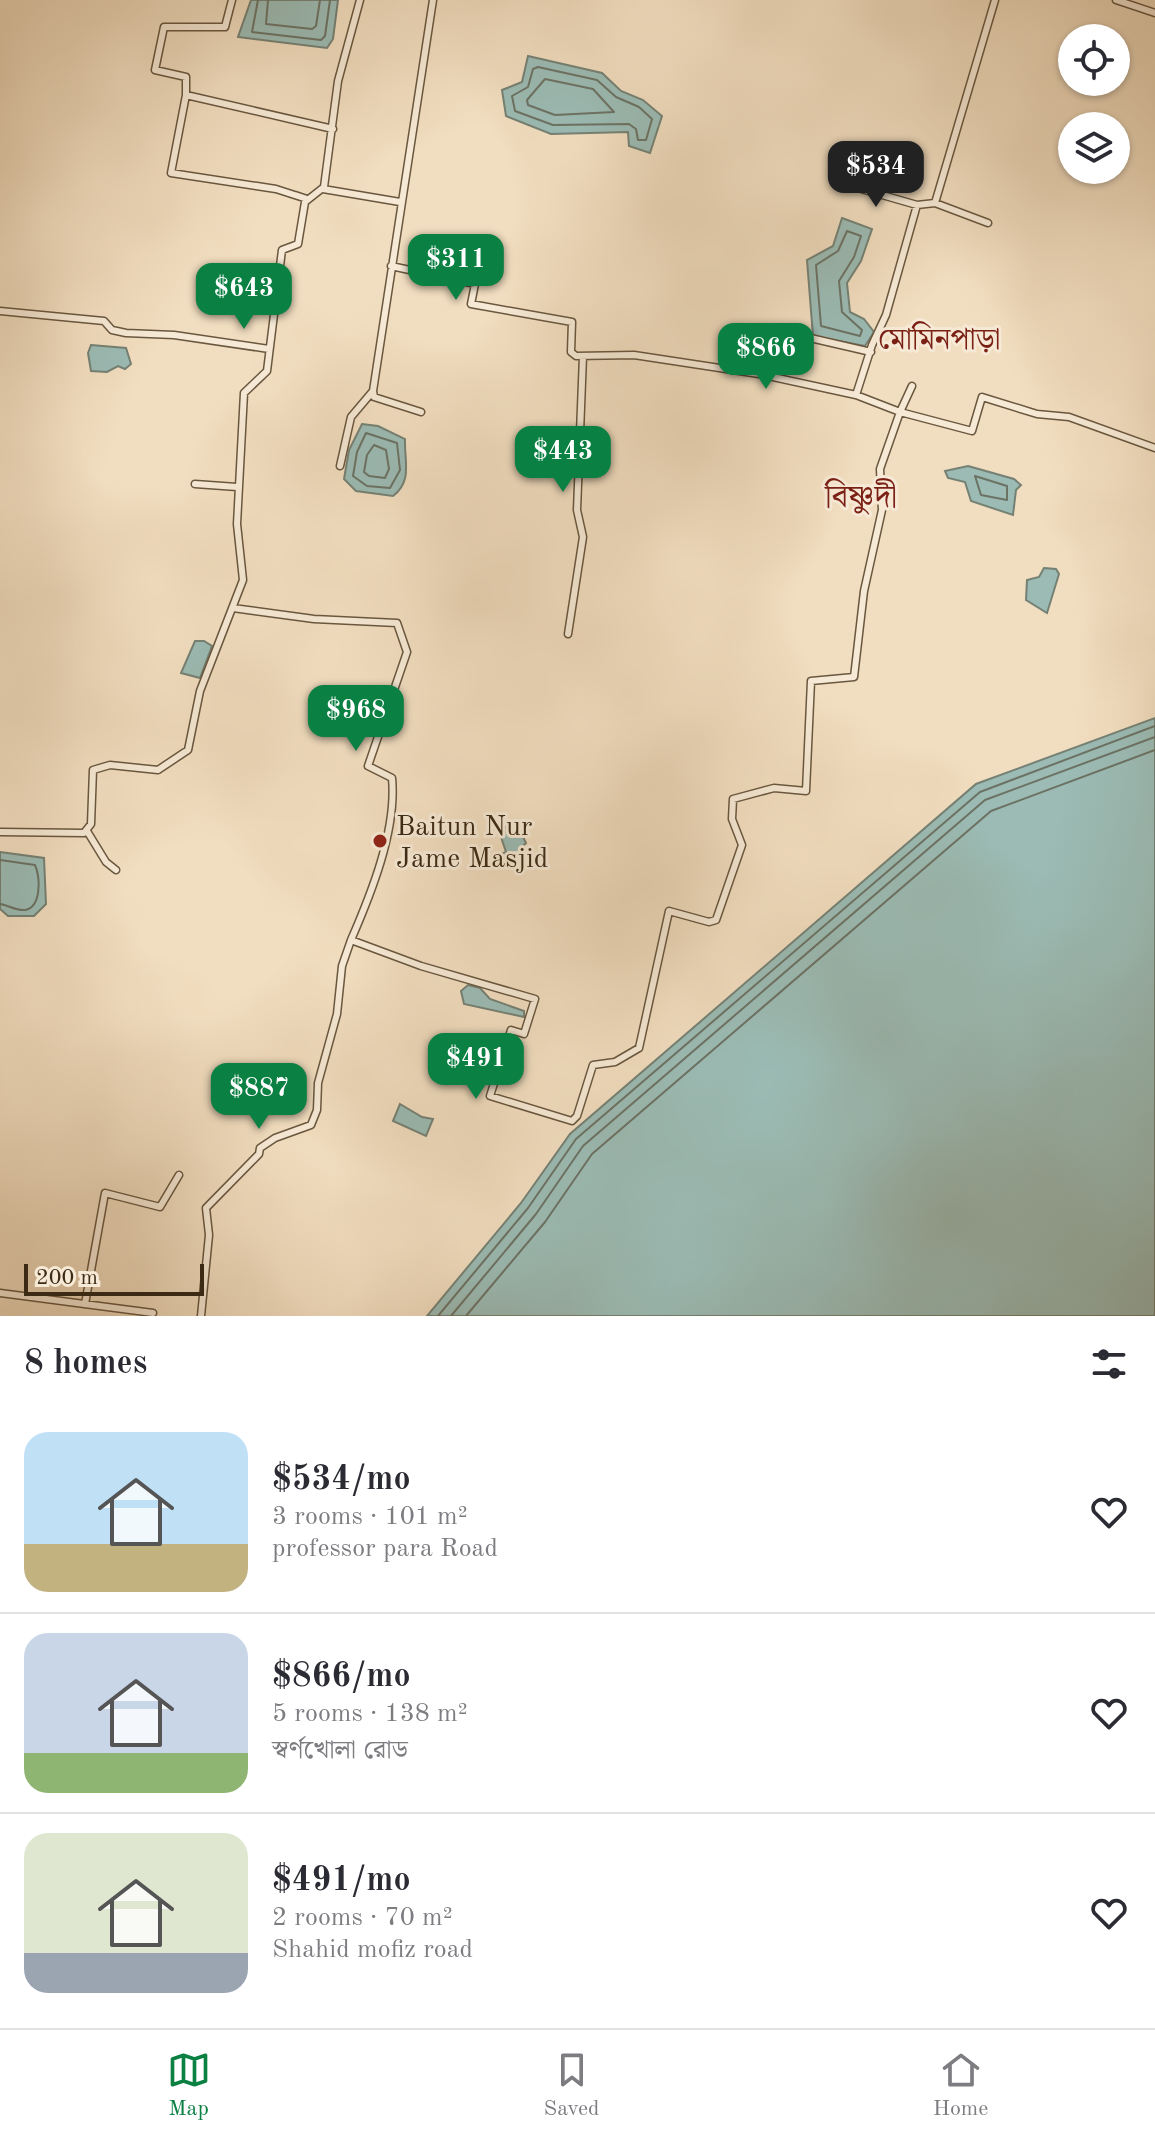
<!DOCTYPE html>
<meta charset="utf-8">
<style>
:root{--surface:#fff;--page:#f2f2f3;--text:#2b2b33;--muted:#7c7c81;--line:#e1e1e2;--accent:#0b8043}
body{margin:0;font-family:"Old Standard TT","Noto Serif Bengali",serif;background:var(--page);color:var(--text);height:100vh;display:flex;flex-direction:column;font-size:30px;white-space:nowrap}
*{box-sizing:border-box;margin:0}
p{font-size:26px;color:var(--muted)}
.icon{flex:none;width:44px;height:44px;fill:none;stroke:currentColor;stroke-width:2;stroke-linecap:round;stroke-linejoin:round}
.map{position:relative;height:1316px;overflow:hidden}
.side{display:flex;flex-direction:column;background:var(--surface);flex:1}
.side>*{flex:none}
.controls{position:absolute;left:1058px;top:24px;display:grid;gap:16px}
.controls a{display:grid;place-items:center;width:72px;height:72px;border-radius:50%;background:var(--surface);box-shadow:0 2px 6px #0004;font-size:40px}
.scale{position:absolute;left:24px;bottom:20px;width:180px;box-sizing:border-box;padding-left:8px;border:4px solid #3c2a14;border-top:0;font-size:22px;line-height:28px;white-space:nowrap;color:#3c2a14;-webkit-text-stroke:6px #f6e9d5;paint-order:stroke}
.price{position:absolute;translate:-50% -68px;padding:0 18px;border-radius:16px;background:var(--accent);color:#fff;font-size:26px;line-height:52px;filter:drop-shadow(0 2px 4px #0008)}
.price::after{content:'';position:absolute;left:50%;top:48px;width:24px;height:18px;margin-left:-12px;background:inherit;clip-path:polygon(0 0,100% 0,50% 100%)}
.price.current{background:#222;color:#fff}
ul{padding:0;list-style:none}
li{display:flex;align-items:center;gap:24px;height:200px;padding:0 24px}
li+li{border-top:2px solid var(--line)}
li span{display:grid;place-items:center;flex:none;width:224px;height:160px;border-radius:24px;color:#555}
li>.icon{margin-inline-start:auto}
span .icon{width:96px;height:96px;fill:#fffc;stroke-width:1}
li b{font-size:34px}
h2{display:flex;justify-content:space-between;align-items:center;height:96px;padding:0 24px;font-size:34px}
.tab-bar{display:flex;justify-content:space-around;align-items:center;height:112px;border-top:2px solid var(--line);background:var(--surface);font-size:22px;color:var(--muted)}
.tab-bar a{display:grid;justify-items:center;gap:4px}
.tab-bar .current{color:var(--accent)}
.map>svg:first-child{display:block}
</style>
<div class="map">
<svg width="1155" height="1316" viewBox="0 0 1155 1316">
<rect width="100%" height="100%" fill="#f1ddbf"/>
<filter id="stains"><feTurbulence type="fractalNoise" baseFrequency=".0025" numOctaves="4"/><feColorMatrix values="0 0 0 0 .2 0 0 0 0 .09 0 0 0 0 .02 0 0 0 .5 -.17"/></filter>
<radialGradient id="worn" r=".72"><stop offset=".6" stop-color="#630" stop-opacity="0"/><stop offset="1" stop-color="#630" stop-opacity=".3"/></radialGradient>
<path fill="#9bbbb4" stroke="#758174" stroke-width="2" d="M251 0H338L333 39 327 48 238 37Z
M528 56 602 73 621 91 643 100 662 116 650 153 629 146 628 132 551 134 506 116 502 90 522 82Z
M842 218 872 229 861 261 847 283 850 312 864 319 874 332 865 346 813 336 807 260 833 246Z
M91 345 126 348 131 364 125 369 118 366 107 372 91 371 88 353Z
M362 424 378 426 405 439C404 460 413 481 393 496L356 491 344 479 349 450Z
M968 466 1014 479 1021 485 1016 490 1013 515 971 501 965 482 948 478 945 471Z
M1044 568 1056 569 1059 574 1047 613 1026 600 1027 580 1039 577Z
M195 641H204L212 646 200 678 181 673Z
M1155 718V1316H427L521 1203 570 1134 976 784Z
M508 824H517L526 843 519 850 521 853 506 856 507 863 495 857 506 852 500 834Z
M0 852 44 858 46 904 34 916H8L0 909Z
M468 985 480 988 490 999 524 1011V1017L464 1004 461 991Z
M400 1104 422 1117 433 1119 426 1136 393 1121Z"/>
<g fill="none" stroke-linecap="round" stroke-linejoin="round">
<path stroke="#6c7264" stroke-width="2" d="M258 0 252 32 321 40 325 36 330 0
M268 0 266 24 312 29 316 26 320 0
M538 67 597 80 616 97 639 107 652 119 646 140H638L636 129 629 124 553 125 515 111 512 96 528 87 533 69Z
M545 79 593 89 614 112 555 115 528 105 527 100Z
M847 231 861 236 854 257 839 281 842 312 862 330 860 336 821 326 816 265 838 251Z
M366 433 397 443 400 470 390 488 367 486 353 476 357 452Z
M374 445 386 450 389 469 385 478 369 476 364 472 367 455Z
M975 476 1007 486V500L981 495Z
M0 860 35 865C40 877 42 907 25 910 15 911 9 905 0 904
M438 1316 528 1208 576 1139 980 792 1155 726
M451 1316 536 1214 583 1146 985 800 1155 737
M466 1316 545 1222 592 1154 991 811 1155 750"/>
<g stroke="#69573f" stroke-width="9">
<path id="street" d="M232 0 225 27H164L155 70 186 77V95L333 129
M1116 0 1155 13
M186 95 171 173 276 189 307 199 295 195
M844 184 917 205 935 203 988 223
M323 189 400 202
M935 203 995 0
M391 266 475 284 471 304 572 322 571 352 576 356 634 355 759 374 856 395 900 412 912 386
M0 311 104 321 112 330 126 333 174 335 269 349
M806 337 871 352
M373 391 374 397 421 412
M856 395 872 345 886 315 917 205
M340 466 351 417 373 391 433 0
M195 484 237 487
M233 608 314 619 397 623 407 652 368 766 392 778C397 830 371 894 351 940L421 966 535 999 524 1034 511 1030 490 1096 572 1121 577 1116 593 1065 615 1062 639 1048 669 911 709 922 716 920 742 845 732 819 733 799 774 788 806 791 811 681 854 677 864 591 882 510 880 469 900 412 972 431 982 397 1037 414 1069 417 1155 448
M568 634 583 537 577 510 583 356
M87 831 106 862 116 870
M0 832 84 833 91 824 93 770 110 765 158 770 188 750 200 691 243 580 237 524 244 393 267 371 282 250 298 244 305 202 324 187 338 81 360 0
M0 1293 153 1313
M85 1304 105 1193 160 1207 179 1175
M201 1316 209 1235 206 1208 259 1154 260 1148 275 1138 311 1125 317 1110 318 1083 337 1014 342 966 351 940"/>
</g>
<use href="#street" stroke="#f6e9d5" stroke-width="6"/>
</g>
<circle fill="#8f2418" stroke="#f6e9d5" stroke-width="3" cx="380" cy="841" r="8"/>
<g text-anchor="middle" stroke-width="6" stroke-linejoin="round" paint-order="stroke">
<g font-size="28" fill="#3c2a14" stroke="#f6e9d5" text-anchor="start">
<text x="396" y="835">Baitun Nur<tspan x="396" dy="32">Jame Masjid</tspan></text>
</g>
<g font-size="30" fill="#7a1f14" stroke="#f6e9d5">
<text x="939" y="349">মোমিনপাড়া</text>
</g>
<g font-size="32" fill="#7a1f14" stroke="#f6e9d5">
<text x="861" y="507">বিষ্ণুদী</text>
</g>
</g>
<rect width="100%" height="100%" filter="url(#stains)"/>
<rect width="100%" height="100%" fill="url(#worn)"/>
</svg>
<div class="controls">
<a><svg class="icon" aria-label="locate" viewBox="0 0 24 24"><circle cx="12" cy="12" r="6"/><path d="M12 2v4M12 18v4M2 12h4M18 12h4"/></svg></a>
<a><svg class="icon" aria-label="layers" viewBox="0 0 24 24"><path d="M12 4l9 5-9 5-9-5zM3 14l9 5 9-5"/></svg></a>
</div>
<div class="scale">200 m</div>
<b class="price current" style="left:876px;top:209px">$534</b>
<b class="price" style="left:456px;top:302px">$311</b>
<b class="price" style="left:244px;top:331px">$643</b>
<b class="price" style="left:766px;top:391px">$866</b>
<b class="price" style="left:563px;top:494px">$443</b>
<b class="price" style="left:356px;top:753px">$968</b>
<b class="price" style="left:476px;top:1101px">$491</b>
<b class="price" style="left:259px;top:1131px">$887</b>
</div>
<section class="side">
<h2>8 homes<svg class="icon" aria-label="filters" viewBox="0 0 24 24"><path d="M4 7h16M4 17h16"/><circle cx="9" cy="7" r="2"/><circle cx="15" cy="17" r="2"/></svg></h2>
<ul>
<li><span style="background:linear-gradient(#bfe0f5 70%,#c2b280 0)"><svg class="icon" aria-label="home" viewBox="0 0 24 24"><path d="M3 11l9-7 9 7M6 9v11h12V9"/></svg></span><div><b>$534/mo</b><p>3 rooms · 101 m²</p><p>professor para Road</p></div><svg class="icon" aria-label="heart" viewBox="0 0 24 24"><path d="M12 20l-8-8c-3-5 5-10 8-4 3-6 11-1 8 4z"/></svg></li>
<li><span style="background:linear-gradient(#c9d6e8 75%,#8fb573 0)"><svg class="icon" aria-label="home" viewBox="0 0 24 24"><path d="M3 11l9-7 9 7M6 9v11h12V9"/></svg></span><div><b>$866/mo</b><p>5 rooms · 138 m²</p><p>স্বর্ণখোলা রোড</p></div><svg class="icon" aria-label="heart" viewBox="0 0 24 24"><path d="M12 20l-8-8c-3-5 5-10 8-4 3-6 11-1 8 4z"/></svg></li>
<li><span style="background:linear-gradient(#dfe7d0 75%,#9aa5b1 0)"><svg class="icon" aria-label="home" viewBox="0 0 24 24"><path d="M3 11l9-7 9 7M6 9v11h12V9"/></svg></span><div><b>$491/mo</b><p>2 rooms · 70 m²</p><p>Shahid mofiz road</p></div><svg class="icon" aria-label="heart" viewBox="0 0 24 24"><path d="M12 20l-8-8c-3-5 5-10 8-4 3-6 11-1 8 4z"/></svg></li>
</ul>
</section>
<nav class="tab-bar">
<a class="current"><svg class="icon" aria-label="map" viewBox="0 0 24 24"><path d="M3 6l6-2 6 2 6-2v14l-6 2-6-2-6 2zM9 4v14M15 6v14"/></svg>Map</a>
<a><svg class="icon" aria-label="saved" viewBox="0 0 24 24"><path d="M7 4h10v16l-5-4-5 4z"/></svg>Saved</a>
<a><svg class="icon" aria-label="home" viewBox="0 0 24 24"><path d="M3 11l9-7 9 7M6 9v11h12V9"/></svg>Home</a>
</nav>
